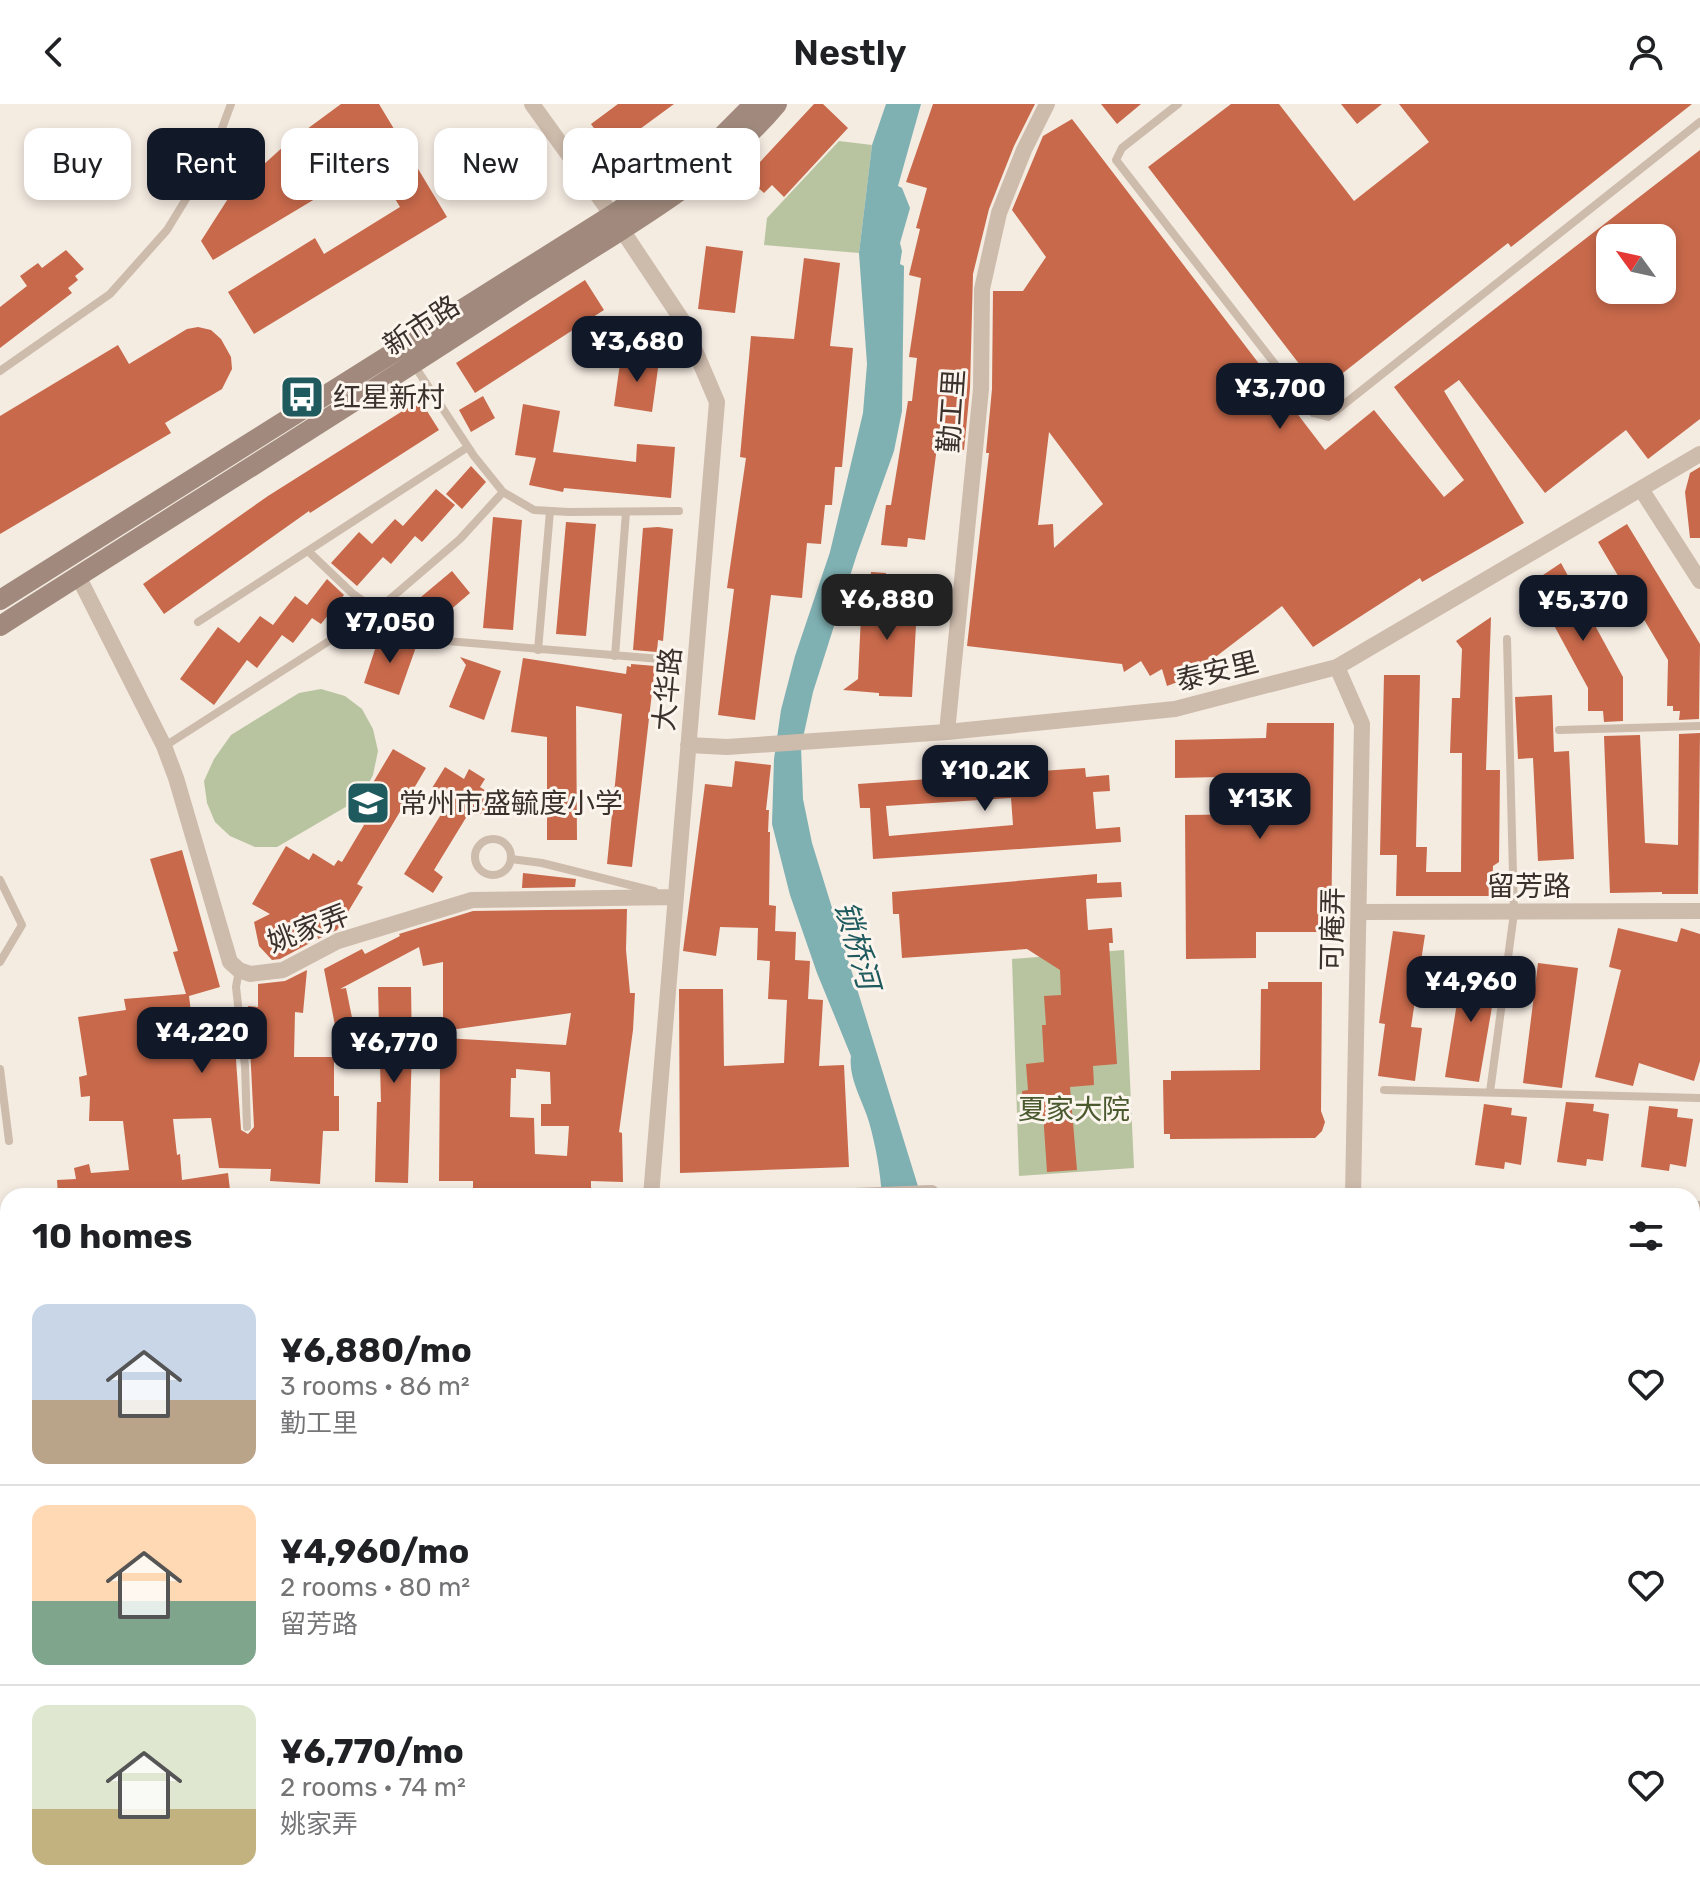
<!DOCTYPE html>
<meta charset="utf-8">
<style>
:root{--surface:#fff;--page:#f2f2f2;--text:#202124;--muted:#757577;--line:#e0e0e0;--accent:#111827}
body{margin:0;font-family:Rubik,"Noto Sans SC",sans-serif;background:var(--page);color:var(--text);height:100vh;display:flex;flex-direction:column;font-size:30px;white-space:nowrap}
*{box-sizing:border-box;margin:0}
p{font-size:26px;color:var(--muted)}
.icon{flex:none;width:44px;height:44px;fill:none;stroke:currentColor;stroke-width:2;stroke-linecap:round;stroke-linejoin:round}
.map{position:relative;flex:1;overflow:hidden}
.drawer{position:absolute;left:0px;top:1084px;width:1700px;height:712px;display:flex;flex-direction:column;background:var(--surface);border-radius:24px 24px 0 0;box-shadow:0 4px 12px #0003}
.drawer>*{flex:none}
.guide{position:absolute;left:24px;top:24px;width:800px;height:72px;display:flex;gap:16px}
.needle{width:52px;rotate:303deg}
.fabs{position:absolute;left:1596px;top:120px;display:grid;gap:16px}
.fabs a{display:grid;place-items:center;width:80px;height:80px;border-radius:16px;background:var(--surface);box-shadow:0 4px 12px #0003;font-size:40px}
.price{position:absolute;translate:-50% -68px;padding:0 18px;border-radius:16px;background:var(--accent);color:#fff;font-size:26px;line-height:52px;filter:drop-shadow(0 2px 4px #0008)}
.price::after{content:'';position:absolute;left:50%;top:48px;width:24px;height:18px;margin-left:-12px;background:inherit;clip-path:polygon(0 0,100% 0,50% 100%)}
.price.on{background:#222;color:#fff}
ul{padding:0;list-style:none}
li{display:flex;align-items:center;gap:24px;height:200px;padding:0 32px}
li+li{border-top:2px solid var(--line)}
li span{display:grid;place-items:center;flex:none;width:224px;height:160px;border-radius:16px;color:#555}
li>.icon{margin-inline-start:auto}
span .icon{width:96px;height:96px;fill:#fffc;stroke-width:1}
li b{font-size:34px}
h2{display:flex;justify-content:space-between;align-items:center;height:96px;padding:0 32px;font-size:34px}
.chip{padding:0 28px;border-radius:16px;background:var(--surface);box-shadow:0 4px 12px #0003;font-size:28px;line-height:72px}
.chip.on{background:var(--accent);color:#fff}
header{display:flex;justify-content:space-between;align-items:center;height:104px;padding:0 32px;background:var(--surface);font-size:36px;font-weight:600}
.map>svg:first-child{display:block}
</style>
<header><svg class="icon" aria-label="back" viewBox="0 0 24 24"><path d="M15 5l-7 7 7 7"/></svg>Nestly<svg class="icon" aria-label="person" viewBox="0 0 24 24"><circle cx="12" cy="8" r="4"/><path d="M4 21q1-7 8-7t8 7"/></svg></header>
<div class="map">
<svg width="1700" height="1796" viewBox="0 0 1700 1796">
<rect width="100%" height="100%" fill="#f4ebe1"/>
<path fill="#b8c4a0" d="M839 37 872 41 859 149 764 141 767 114Z
M321 585 345 592 362 605 373 625 378 647 373 671 361 694 277 743H255L230 732 215 718 207 699 204 677 214 655 231 631 299 589Z
M1124 846 1134 1064 1019 1072 1012 855Z
M0 1372H8V1477H0Z"/>
<path fill="#7fb0b2" d="M886 0H921L898 82 902 84 910 104 900 139 902 147 900 160 904 162 902 307 894 347 857 450 813 588 801 643 803 695 812 739 921 1092H882C880 1066 876 1043 869 1018 863 997 848 974 851 952L817 869 790 791 772 720 774 655 781 606 795 552 830 448 863 309 867 260 859 149 872 41Z
M8 1145V1311L0 1312V1146Z
M1692 1194H1700V1336H1692Z
M1115 1788H1219V1796H1115Z"/>
<g fill="none" stroke-linecap="round" stroke-linejoin="round">
<path stroke="#1f5a5e" stroke-width="2" stroke-dasharray="10 8" stroke-linecap="butt" d="M0 1238H8
M1692 1257 1700 1258"/>
</g>
<path fill="#c8694b" fill-rule="evenodd" d="M341 0H379L447 113 254 230 228 188 315 134 324 150 400 103 379 68 365 76 360 68 213 156 201 137 231 90 284 42Z
M618 0H674L610 47 591 20Z
M814 0H823L848 24 784 93 772 81 764 89 746 73Z
M933 0H1035L1014 42 989 105 973 170 970 284 964 346 937 343 925 436 908 434 907 443 881 441 886 401H891L908 297H912L917 254 909 253 921 174 909 171 920 125 916 124 927 84 906 78Z
M1101 0H1141L1117 20Z
M1231 0H1279L1354 97 1429 38 1399 0H1692L1511 143 1508 139 1320 287 1148 63Z
M1341 0H1382L1357 20Z
M1072 15 1325 346 1374 306 1444 393 1464 376 1394 283 1700 46V315L1648 355 1626 326 1545 389 1459 276 1444 287 1524 419 1422 478 1420 474 1313 543 1282 502 1188 574 1167 582 1162 565 1150 572 1141 557 1124 568 1122 560 967 542 989 349H986L992 285 993 187H1023L1046 153 1012 106 1043 32ZM1610 134H1662V186H1610ZM1049 328 1103 400 1054 444 1053 420 1038 421Z
M706 142 743 147 735 209 698 205Z
M66 146 84 165 75 172 78 176 68 184 72 189 0 244V203L27 182 20 172 38 159 42 164Z
M804 154 840 159 830 242 853 244 842 363H835L832 401H825L821 440 807 439 802 494 771 491 755 616 718 611 734 485 727 484 746 354 740 353 751 232 794 235Z
M585 176 604 206 475 289 456 259Z
M198 223 211 226 221 235 231 253 232 265 222 285 165 319 171 329 0 430V312L118 241 129 260 187 225Z
M621 252 659 257 652 308 614 302Z
M483 292 495 314 471 328 459 306Z
M420 296 439 326 310 409 309 407 164 510 143 480 268 392Z
M523 300 560 307 553 348 636 358 637 340 675 343 671 394 564 384 563 388 529 381 536 354 515 351Z
M471 362 486 378 462 405 446 390Z
M1700 363V434H1690L1685 388 1690 369Z
M436 385 455 401 422 438 415 432 391 460 383 453 357 482 331 459 359 428 372 440 395 415 403 422Z
M493 413 522 416 513 526 483 524Z
M566 418 596 420 586 532 556 530Z
M1627 420 1700 540 1699 615 1679 616 1680 607H1673V602H1667L1668 556 1598 438Z
M658 423 673 425 663 537 658 536 657 548 633 546 643 424Z
M1561 459 1623 573V617L1604 618 1603 607H1588V584L1531 479Z
M452 467 470 489 448 508 453 514 438 527 415 498Z
M871 468 886 469 885 478 905 479 903 503H917L912 593 879 592V589L843 586 858 575 861 512 868 513Z
M327 475 344 491 321 520 312 514 293 539 282 531 257 564 247 556 214 601 180 575 218 523 239 539 260 512 273 521 295 492 307 501Z
M1491 513 1486 666H1500L1499 758 1493 762 1492 792H1396L1397 751H1380L1384 571H1420L1416 743H1427L1426 768H1461L1462 649H1450L1452 594H1460L1462 545 1456 537Z
M380 530 416 543 399 591 364 579Z
M460 553 501 567 484 616 449 603 466 561Z
M523 554 626 570 627 562 631 563V560L655 562 632 763 607 760 622 610 576 602 577 736H547V633L511 628Z
M1552 591 1554 648 1569 647 1574 755 1538 757 1533 654 1518 655 1515 593Z
M1267 619H1334L1331 828H1256V854L1186 855 1185 711 1265 710 1266 672 1175 674V636L1266 634Z
M1700 629 1698 790H1662V788L1610 789 1604 632 1640 631 1645 739 1678 741 1679 630Z
M393 645 426 664 357 780 363 783 337 826 318 835 313 809 310 839 280 855 272 856 259 842 254 818 270 810 252 800 286 742 309 756 313 749 334 762 338 756 342 758 364 721 352 714Z
M735 657 771 661 766 706H769L768 728H770L769 801 776 802 775 827 796 828 795 856 810 857 808 895 823 896 819 962 844 961 849 1063 680 1069 679 885H723L724 962 784 959 787 896 768 895 770 857 757 856 758 824 720 823 716 852 683 847 705 680 732 683Z
M445 663 464 675 469 665 485 675 480 683 489 689V698L484 709 467 712 434 766 443 773 433 789 404 770 450 696 432 684Z
M1085 664 1086 673 1109 671 1110 687 1093 688 1096 725 1120 723 1121 738 873 755 870 704H860L858 680ZM1011 694 1013 721 889 732 886 702Z
M182 746 220 883 189 892 194 932 234 928 241 1026 248 1030 254 1023 248 902 258 903V880L285 877 307 866 303 909 295 908 294 953H334V992H339V1027H323L320 1080 270 1077 271 1065 219 1064 211 1014 173 1015 177 1051 180 1050 182 1076 228 1069 230 1086H223V1092H58L57 1076 76 1075 74 1064 89 1060 91 1069 129 1066 123 1017H89L90 992 81 993 79 973 87 971 78 913 126 906 124 895 186 890 173 848 178 847 150 755Z
M523 769 576 775 575 783 522 784Z
M1097 770V779L1121 778 1122 793 1086 795 1088 826 1112 824 1113 839H1109L1117 960 1093 962 1094 981 1070 983 1077 1066 1047 1068 1043 1009 1024 1010 1022 987 1028 986 1026 960 1044 958 1042 921H1046L1044 892 1061 891 1060 866 1027 845 902 854 899 810H893L892 788Z
M627 805 626 846 630 889H635L633 926 619 1028 622 1029 623 1078 591 1077V1092H576L473 1088V1077H439L440 959H444V934L566 941 571 909 443 927V858L423 862 419 843 340 885 346 884 358 943 340 947 324 865 362 845 365 850 400 832 399 830 473 807ZM516 965 550 968 551 1000H541V1022H569L567 1052 535 1050 534 1014 510 1013 511 974H516Z
M1618 824 1677 838 1681 824 1700 830V957L1694 977 1639 959 1633 982 1595 973 1621 866 1609 863Z
M1393 827 1425 831 1411 923 1422 924 1415 977 1378 972 1385 920 1379 919Z
M1538 859 1578 864 1562 984 1523 979Z
M1463 862 1498 868 1479 978 1445 973Z
M1268 878H1322L1321 1007 1325 1018 1322 1027 1315 1034 1170 1035V1030H1164L1163 976H1171V967L1260 966 1261 885H1268Z
M378 883H411L412 944 408 1079 375 1078 377 998H381Z
M1566 998 1594 1000 1593 1007 1609 1010 1603 1057 1587 1055 1586 1062 1557 1058Z
M1484 1000 1512 1004 1511 1011 1527 1013 1521 1061 1505 1058 1504 1065 1475 1061Z
M1649 1002 1678 1005 1677 1013 1693 1015 1686 1063 1670 1060 1669 1067 1641 1063Z"/>
<g fill="none" stroke-linecap="round" stroke-linejoin="round">
<path stroke="#cdbbac" stroke-width="8" d="M1178 0 1122 44 1116 56 1313 309 1328 313 1700 18
M414 261 474 352 503 388 534 406 569 408 679 407
M0 267 110 190 167 126 211 54 231 0
M308 447 352 489 391 517 435 536 672 556
M198 518 468 343
M538 546 550 407
M615 552 626 408
M1559 626 1700 622
M165 642 376 507 460 435 503 388
M475 753a18 18 0 1 1 36 0a18 18 0 1 1-36 0Z
M511 755 542 759 654 787
M0 776 22 821 0 858
M239 866 236 883 245 962 247 1023
M0 965 9 1037
M1384 986 1700 994
M1490 988 1514 809 1507 535
M0 1489H8
M1692 1639 1700 1640
M249 1788 258 1796
M1692 1788 1700 1790
M119 1796 124 1788
M239 1796 244 1788
M359 1796 363 1788
M1095 1796V1788"/>
<path stroke="#cdbbac" stroke-width="16" d="M532 0 612 111 682 216 717 298 651 1092
M1641 385 1700 477
M78 472 164 642 176 674 230 858 239 866 250 870 283 866 338 837 472 796 676 793
M1337 563 1362 620 1353 1092
M947 628 981 285 982 185 999 109 1024 46 1047 0
M688 641 727 643 947 628 1175 605 1337 563 1700 350
M1359 808 1700 807
M854 1092 931 1089 932 1092
M1692 1105H1700
M0 1128 8 1127
M0 1350H8
M1692 1373H1700
M533 1788V1796
M1233 1796V1788"/>
<path stroke="#a18a7d" stroke-width="20" d="M0 496 612 111 708 46 754 0
M0 522C175 410 352 301 525 187 609 132 713 77 777 0"/>
</g>
<defs>
<g id="bus-square" transform="scale(2.3)"><rect x="-9" y="-9" width="18" height="18" rx="4" fill="#1f5a5e" stroke="#fbf5ee"/><path d="M-5-6H5V4H4V6H2V4H-2V6H-4V4H-5ZM-3.5-4V0h7V-4ZM-3.5 1.2v1.5H-2V1.2ZM2 1.2v1.5H3.5V1.2Z" fill="#fff"/></g>
<g id="school-square" transform="scale(2.3)"><rect x="-9" y="-9" width="18" height="18" rx="4" fill="#1f5a5e" stroke="#fbf5ee"/><path d="M0-5L7-2L0 1L-7-2ZM-4 1L0 2.5L4 1V4Q0 6-4 4Z" fill="#fff"/></g>
</defs>
<g fill-rule="evenodd">
<use href="#bus-square" x="302" y="293"/>
<use href="#school-square" x="368" y="699"/>
</g>
<g text-anchor="middle" stroke-width="6" stroke-linejoin="round" paint-order="stroke">
<g font-size="28" fill="#3b302b" stroke="#fbf5ee">
<text transform="translate(421 221) rotate(-33)" y="10">新市路</text>
<text transform="translate(951 307) rotate(-86)" y="10">勤工里</text>
<text transform="translate(1217 567) rotate(-14)" y="10">泰安里</text>
<text transform="translate(667 585) rotate(-85)" y="10">大华路</text>
<text x="1529" y="792">留芳路</text>
<text transform="translate(308 824) rotate(-21)" y="10">姚家弄</text>
<text transform="translate(1332 825) rotate(-89)" y="10">可庵弄</text>
</g>
<g font-size="28" fill="#3b302b" stroke="#fbf5ee" text-anchor="start">
<text x="333" y="303">红星新村</text>
<text x="399" y="709">常州市盛毓度小学</text>
</g>
<g font-size="28" fill="#4a5a2e" stroke="#fbf5ee">
<text x="1074" y="1015">夏家大院</text>
</g>
<g font-size="30" font-style="italic" fill="#1f5a5e" stroke="#fbf5ee">
<text transform="translate(857 841) rotate(74)" y="10">锁桥河</text>
</g>
</g>
</svg>
<div class="fabs">
<a><svg class="needle" viewBox="-14 -14 28 28"><path d="M0-13l5 13h-10z" fill="#e53935"/><path d="M0 13l5-13h-10z" fill="#757577"/></svg></a>
</div>
<b class="price" style="left:637px;top:280px">¥3,680</b>
<b class="price" style="left:1280px;top:327px">¥3,700</b>
<b class="price on" style="left:887px;top:538px">¥6,880</b>
<b class="price" style="left:1583px;top:539px">¥5,370</b>
<b class="price" style="left:390px;top:561px">¥7,050</b>
<b class="price" style="left:985px;top:709px">¥10.2K</b>
<b class="price" style="left:1260px;top:737px">¥13K</b>
<b class="price" style="left:1471px;top:920px">¥4,960</b>
<b class="price" style="left:202px;top:971px">¥4,220</b>
<b class="price" style="left:394px;top:981px">¥6,770</b>
<div class="guide">
<a class="chip">Buy</a>
<a class="chip on">Rent</a>
<a class="chip">Filters</a>
<a class="chip">New</a>
<a class="chip">Apartment</a>
</div>
<section class="drawer">
<h2>10 homes<svg class="icon" aria-label="filters" viewBox="0 0 24 24"><path d="M4 7h16M4 17h16"/><circle cx="9" cy="7" r="2"/><circle cx="15" cy="17" r="2"/></svg></h2>
<ul>
<li><span style="background:linear-gradient(#c9d6e8 60%,#b9a48a 0)"><svg class="icon" aria-label="home" viewBox="0 0 24 24"><path d="M3 11l9-7 9 7M6 9v11h12V9"/></svg></span><div><b>¥6,880/mo</b><p>3 rooms · 86 m²</p><p>勤工里</p></div><svg class="icon" aria-label="heart" viewBox="0 0 24 24"><path d="M12 20l-8-8c-3-5 5-10 8-4 3-6 11-1 8 4z"/></svg></li>
<li><span style="background:linear-gradient(#ffd9b3 60%,#7fa58c 0)"><svg class="icon" aria-label="home" viewBox="0 0 24 24"><path d="M3 11l9-7 9 7M6 9v11h12V9"/></svg></span><div><b>¥4,960/mo</b><p>2 rooms · 80 m²</p><p>留芳路</p></div><svg class="icon" aria-label="heart" viewBox="0 0 24 24"><path d="M12 20l-8-8c-3-5 5-10 8-4 3-6 11-1 8 4z"/></svg></li>
<li><span style="background:linear-gradient(#dfe7d0 65%,#c2b280 0)"><svg class="icon" aria-label="home" viewBox="0 0 24 24"><path d="M3 11l9-7 9 7M6 9v11h12V9"/></svg></span><div><b>¥6,770/mo</b><p>2 rooms · 74 m²</p><p>姚家弄</p></div><svg class="icon" aria-label="heart" viewBox="0 0 24 24"><path d="M12 20l-8-8c-3-5 5-10 8-4 3-6 11-1 8 4z"/></svg></li>
</ul>
</section>
</div>
